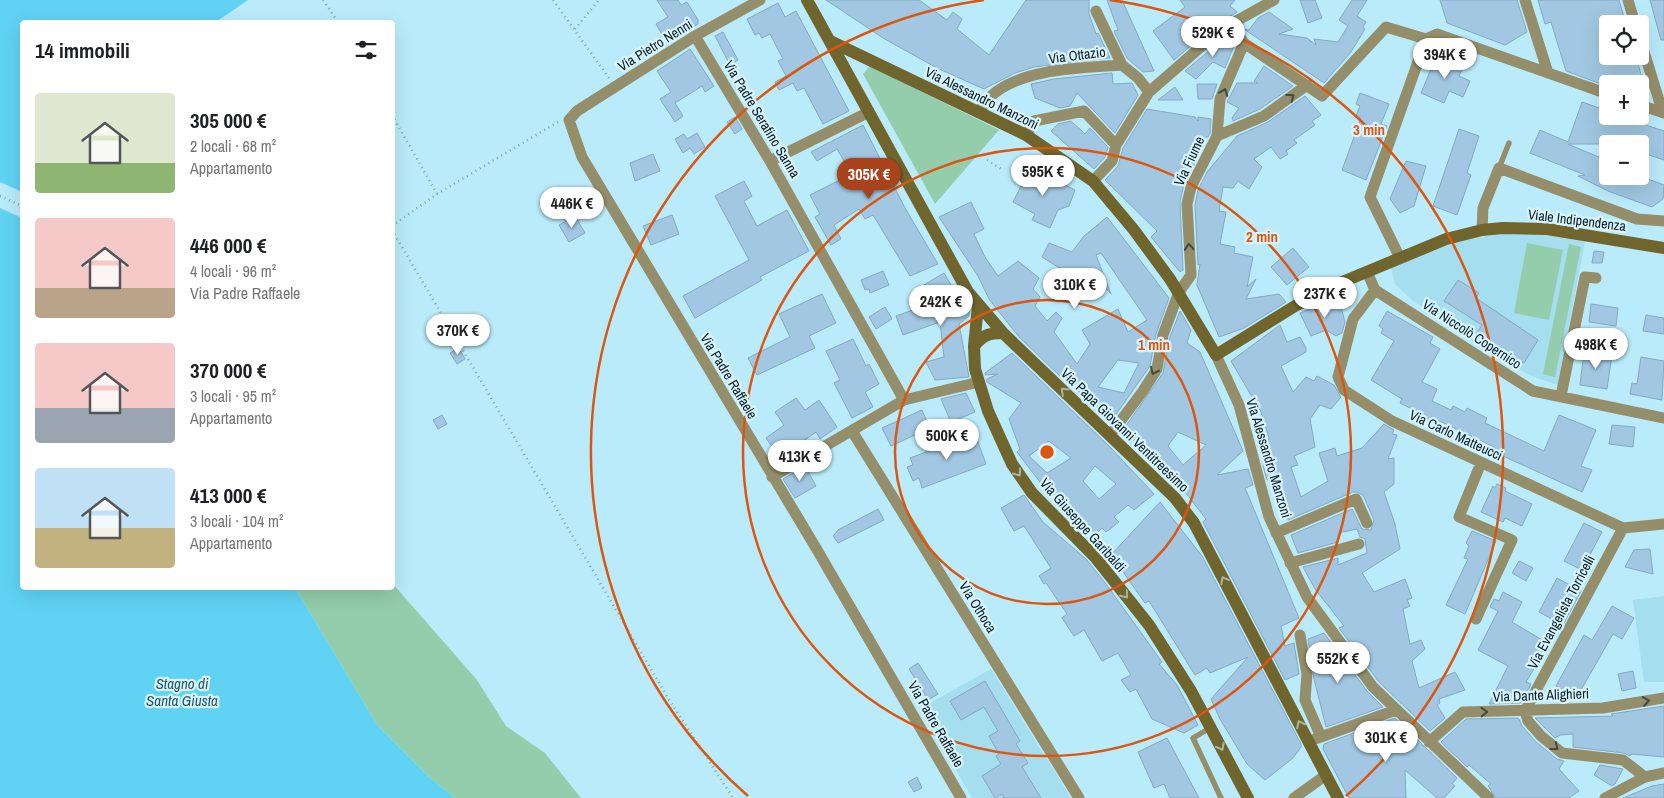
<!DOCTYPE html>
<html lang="it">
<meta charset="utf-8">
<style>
:root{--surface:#fff;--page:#f2f2f2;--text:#202124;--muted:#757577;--accent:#a9431c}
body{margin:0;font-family:"Archivo Narrow",sans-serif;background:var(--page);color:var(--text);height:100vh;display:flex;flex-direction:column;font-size:19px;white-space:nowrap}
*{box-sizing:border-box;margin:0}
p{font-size:16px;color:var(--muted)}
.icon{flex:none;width:28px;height:28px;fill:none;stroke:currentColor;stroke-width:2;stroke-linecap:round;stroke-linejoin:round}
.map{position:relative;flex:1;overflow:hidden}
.side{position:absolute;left:20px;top:20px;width:375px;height:570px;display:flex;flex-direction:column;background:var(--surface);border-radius:5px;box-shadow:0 5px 20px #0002}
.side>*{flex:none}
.buttons{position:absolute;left:1599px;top:15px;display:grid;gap:10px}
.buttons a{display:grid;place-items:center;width:50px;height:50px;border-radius:5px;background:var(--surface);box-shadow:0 5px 20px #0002;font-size:25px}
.price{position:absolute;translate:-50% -42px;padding:0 11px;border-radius:18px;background:#fff;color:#222;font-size:16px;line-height:32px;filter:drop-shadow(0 1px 2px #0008)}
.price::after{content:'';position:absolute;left:50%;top:30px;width:15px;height:11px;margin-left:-8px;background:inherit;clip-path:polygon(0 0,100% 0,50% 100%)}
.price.selected{background:var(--accent);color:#fff}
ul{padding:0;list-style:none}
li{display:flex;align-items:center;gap:15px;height:125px;padding:0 15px}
li span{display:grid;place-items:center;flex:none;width:140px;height:100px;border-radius:5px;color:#555}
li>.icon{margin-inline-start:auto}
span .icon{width:60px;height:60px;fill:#fffc;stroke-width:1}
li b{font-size:21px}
h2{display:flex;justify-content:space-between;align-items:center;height:60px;padding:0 15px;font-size:21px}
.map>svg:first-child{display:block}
</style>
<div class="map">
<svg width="1664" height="798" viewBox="0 0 1664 798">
<rect width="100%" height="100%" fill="#baebfb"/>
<path fill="#a4deef" d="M1504 234H1540L1585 241 1558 385 1531 376 1481 347 1412 300 1395 284 1391 268 1444 245 1471 238Z
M1664 596V682H1644L1633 600Z
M991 669 1071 798H972L921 708Z"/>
<path fill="#93cdac" d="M870 66 999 130 935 204 863 74Z
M1527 243 1563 250 1549 320 1514 313Z
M1569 244 1581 247 1555 377 1543 374Z
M393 584 477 680 506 726 545 753 581 798H455L430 778 377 725 295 588H392Z"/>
<path fill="#60d2f3" d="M0 0H248L216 22H22V192L0 182Z
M0 208 22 218V588H295L377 725 430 778 455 798H0Z"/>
<path fill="#a1c7e2" stroke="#84a8c2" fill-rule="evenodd" d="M657 0H678L681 5 687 2 698 20V24L667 43 656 24 668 17Z
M826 0H919L947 20 953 12 962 19 957 29 989 55 1026 0H1089V14L1096 34 1098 33 1110 58 1034 67 1015 73 984 89 937 68 883 38Z
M1107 0H1122L1154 71 1143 72 1127 58 1114 31 1118 30Z
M1180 0H1235L1230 6 1237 12 1207 32 1174 60 1153 31 1185 7Z
M1300 0H1315L1322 18 1308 23Z
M1352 0H1367L1357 16 1366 22 1363 27 1365 29 1351 52 1324 83 1244 29 1249 30 1258 18 1269 12 1293 29 1279 34 1307 38 1316 45 1314 39 1338 42 1348 26 1339 20Z
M1440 0H1517L1527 32 1505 45 1447 23Z
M1538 0H1619L1626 24H1608V56H1636L1643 82 1636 84H1601L1566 71 1551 22 1545 24Z
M1650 0H1664V40H1661Z
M778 3 785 17 796 11 849 111 823 124 804 88 797 91 793 83 779 90 775 82 786 76 778 61 783 59 770 34 762 38 759 33 755 35 747 19Z
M723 32 738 60 730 65 715 36Z
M1228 35 1235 43 1225 68 1213 62 1196 79 1185 71Z
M690 49 714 86 705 92 702 86 675 103 683 116 675 122 660 99 671 92 657 71Z
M1437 55 1464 66 1459 76 1470 81 1463 97 1449 91 1444 103 1421 93Z
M1264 66 1293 86 1260 109 1233 121 1232 118 1239 108 1227 102 1237 83H1258L1254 81Z
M1112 73 1113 84 1132 83 1138 95 1115 133 1077 93 1070 106 1060 108 1035 98 1031 84 1054 79Z
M1197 84H1217L1212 99H1198Z
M1175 87 1183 100H1158Z
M1360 93 1389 104 1381 124 1387 126 1366 180 1342 170 1361 118 1356 116 1360 106 1356 104Z
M1305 96 1321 115 1312 121 1315 125 1294 140 1297 143 1286 151 1288 154 1280 159 1271 147 1254 159 1262 167 1249 189 1238 181 1233 188 1223 187 1219 211 1226 212 1220 244 1235 247 1234 253 1253 257 1247 287 1256 279 1246 299 1279 294 1286 302 1244 328 1219 337 1197 285 1200 264 1198 265 1195 205 1198 190 1207 172 1237 136 1268 122Z
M1582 102 1608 111V116H1619L1664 131V160L1640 152V144H1568L1608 161 1601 176H1640L1664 185 1663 199 1652 207 1608 191 1578 176 1585 175 1530 153 1540 130 1568 142Z
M1147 109 1195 117 1198 121V117L1211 119 1210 134 1208 137H1205L1198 157 1184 184 1180 202 1183 270 1180 272 1151 237 1157 231 1105 180 1118 166 1123 148Z
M735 117 742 129 735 134 727 122Z
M1071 121 1085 134 1090 128 1108 147 1105 157 1094 169 1051 131 1058 124Z
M863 125 905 208 938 264 910 276 873 215 865 219 859 209 834 225 841 239 831 245 815 217 820 214 810 195 842 179 841 177 850 171 837 149 817 161 811 152Z
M1459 129 1479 136 1467 173 1471 175 1457 215 1433 206Z
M697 133 705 147 694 154 690 148 683 153 675 139 684 134 687 139Z
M653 154 660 171 635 181 630 163Z
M1406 161 1426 166 1414 206 1400 213 1390 199Z
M1030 168 1075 190 1069 206 1058 210 1050 228 1032 220 1035 214 1013 202Z
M744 181 752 196 744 201 757 226 787 210 809 251 760 277 762 280 695 318 683 296 749 260 715 196Z
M971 202 984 229 974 234 985 257 998 276 1018 261 1039 278 1033 289 1040 297 1035 306 1047 321 1056 312 1062 318 1054 332 1077 364 1090 344 1082 330 1118 309 1128 332 1147 320 1101 253 1096 255 1111 294 1088 269 1074 277 1042 257 1049 243 1072 252 1084 236 1107 217 1169 298 1156 334 1150 366 1112 420 1060 376 1019 337 989 299 978 276 939 217ZM1118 360 1139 363 1124 393 1098 387Z
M672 215 679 234 651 245 643 226Z
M575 216 585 233 569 242 559 225Z
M1293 248 1309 267 1287 285 1271 267Z
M1594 251 1604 252 1602 263H1592Z
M883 271 889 285 870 293 869 289 865 290 861 280Z
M944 273 955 292 969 310V316L959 324 969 377 935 380 926 362 944 357 940 322 903 335 896 316 927 305 923 295 927 293 924 285Z
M1458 280 1479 293 1476 298 1538 340 1524 363 1476 334 1482 325 1444 301Z
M822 294 836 323 809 336 815 348 757 375 748 358 790 337 779 314Z
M1340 303 1345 322 1342 333 1336 336 1326 330 1311 336 1300 313 1322 304Z
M1591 304 1618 308 1616 326 1589 322Z
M885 307 892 319 876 329 869 317Z
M1180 311 1191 330 1187 343 1200 352 1243 451 1217 475 1248 469 1253 485 1245 488 1299 618 1281 626 1285 646 1294 643 1299 674 1285 680 1203 522 1206 519 1179 484 1123 430 1163 373 1170 337ZM1178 432 1206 445 1183 465 1168 446Z
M1387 311 1433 337 1430 343 1440 349 1422 382 1437 389 1432 401 1451 410 1453 406 1465 412 1467 408 1487 418 1485 423 1544 451 1559 415 1596 430 1581 466 1592 470 1582 492 1492 451 1494 447 1431 417 1428 421 1412 414 1414 410 1400 403 1402 399 1371 380 1394 341 1381 333 1383 329 1379 326Z
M1646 315 1664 318V334L1643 331Z
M1280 325 1287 342 1300 337 1306 348V352L1281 366 1293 392 1306 377 1314 381 1317 376 1334 385 1341 397 1331 409 1320 405 1310 419 1315 447 1294 456 1298 465 1291 467 1301 497 1328 481 1319 453 1335 448 1337 456 1362 448 1384 424 1394 430 1392 434 1397 435 1388 459 1394 458V484L1384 492 1395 524 1400 549 1362 573 1374 592 1405 579 1412 598 1407 600 1410 606 1403 609 1410 644 1421 640 1425 649 1412 661 1419 688 1455 672 1465 690 1439 699 1440 703 1437 705 1445 718 1430 731 1379 682 1339 628 1344 626 1315 589 1303 567 1338 558V565L1367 553 1365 539 1360 537 1357 529 1338 533V542L1298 553 1291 535 1352 509 1362 529 1371 530 1374 520 1363 495 1357 492H1353L1288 520 1270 479 1267 480 1263 466 1269 438 1261 412 1231 361Z
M853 339 866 366 869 364 879 384 865 392 873 407 852 418 834 383 840 380 826 351Z
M459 348 465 359 457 364 450 353Z
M1584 351 1612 355 1607 389 1580 385Z
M1012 353 1110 447 1154 494 1134 510 1128 505 1114 517 1119 522 1106 532 1102 528 1095 535 1049 489 1046 490 1017 452 1020 449 1009 419 1021 403 987 382V379L998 374 985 375V373ZM1049 441 1071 458 1047 473 1029 456ZM1095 466 1116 484 1099 499 1083 481Z
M1641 357 1664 361 1662 400 1630 394 1632 383 1637 384Z
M966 393 975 412 951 422 941 399Z
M796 398 805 410 819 400 837 427 820 439 816 432 797 446 799 450 798 453 783 462 766 438 784 425 775 412Z
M922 410 930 428 891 446 882 428Z
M442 415 447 424 438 429 433 420Z
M1612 425 1635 427 1633 447 1609 444Z
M975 434 986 464 922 488 919 478 913 481 907 467 913 465 910 458Z
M805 466 816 486 795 498 783 479Z
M1497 484 1506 488 1505 491 1532 504 1522 526 1505 518 1503 522 1481 512 1493 486 1495 488Z
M1024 495 1043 522 1086 559 1106 584 1162 662 1159 664 1177 685 1198 725 1184 733 1152 719 1136 689 1130 692 1121 680 1131 675 1118 653 1102 661 1084 630 1074 636 1062 618 1067 614 1046 583 1044 584 1039 576 1051 568 1024 526 1014 531 1001 508Z
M1160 502 1202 556 1301 744V747L1293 758 1265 780 1247 764 1220 719 1211 699 1248 657 1210 673 1207 668 1195 675 1149 601 1145 603 1111 555Z
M878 509 884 520 838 543 833 536 838 530Z
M1584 523 1602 532 1582 570 1564 561Z
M1472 531 1496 541 1465 614 1446 605 1468 559 1464 558 1469 546 1466 543Z
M1650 549 1653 574 1625 567 1634 550Z
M1519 561 1533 568 1526 581 1512 573Z
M1557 578 1581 591 1563 625 1539 612Z
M1503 592 1522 602 1512 622 1549 644 1526 682 1531 684 1521 703 1489 704 1508 666 1478 650 1498 611 1490 607 1494 599 1499 601Z
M1612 606 1634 618 1622 639 1613 634 1577 697 1556 686 1584 635 1592 640Z
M1324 633 1367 691 1383 707 1326 727 1314 679 1308 639Z
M918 663 938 694 928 700 909 669Z
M1633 671 1636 688 1622 691 1618 674Z
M985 681 1020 741 1016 744 1028 763 1022 767 1041 798H1004L1002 794 995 798 982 776 1001 764 996 756 999 754 989 736 998 731 984 707 961 720 950 701Z
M1664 706V757L1631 754 1630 756 1624 753 1573 747V734L1560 735 1555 738 1535 718 1613 716 1611 714Z
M1395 718 1457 778 1452 784 1455 786 1444 798H1437L1405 770 1406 798H1349L1323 749 1324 744Z
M1517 718 1519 719 1522 726 1536 742 1557 759 1564 761 1559 769 1579 791 1569 798H1496L1488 786 1491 784 1469 765 1467 767 1441 742 1466 719Z
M1167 738 1199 798H1170L1164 784 1154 788 1138 752Z
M1600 765 1623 769 1615 784 1612 786 1594 775Z
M917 777 922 788 914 792 908 782Z
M1664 784V798H1623L1652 786Z"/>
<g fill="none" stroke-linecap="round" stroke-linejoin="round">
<path stroke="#7da4b0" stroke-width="2.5" stroke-dasharray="1 4" stroke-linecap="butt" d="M323 0 338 22
M553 0 609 78
M575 29 599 0
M392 115 437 194
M987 160 1001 169
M0 196 22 206
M392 226 437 194 558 122
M392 230 668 698 733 798"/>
<path stroke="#948e6a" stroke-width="5.5" d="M1499 168 1509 143
M1210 728 1193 738 1221 798"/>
<path stroke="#948e6a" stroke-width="11" d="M760 0 695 36 577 111 569 120 582 157 816 548 961 798
M1525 0 1548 73
M1628 0 1635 24
M1096 11 1122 65
M1231 24 1244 43 1322 96 1386 27 1426 39 1437 34 1608 94
M695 36 770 161 904 400
M1640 39 1663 113
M1640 105 1664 113
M979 111C983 107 986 101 991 96 1021 68 1083 68 1122 65L1138 78 1149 92
M1026 135 1034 121 1084 111 1116 145
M1217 136 1264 116 1307 85
M770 161 869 112
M1093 181 1112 161 1116 145 1149 92 1211 38 1231 24 1274 0
M1482 230 1483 208 1499 168 1637 219 1664 221
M1400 258 1370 197 1426 39
M1367 272 1375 290 1533 391 1664 418
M1375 290 1353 319 1338 377 1344 390 1392 421 1623 528 1664 524
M1216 355 1239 405 1269 517 1307 597 1373 687 1489 798
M1561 396 1585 277 1596 278
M852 431 1079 798
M1110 435 1143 391 1157 369 1163 335 1179 292 1191 275 1187 204 1191 187 1217 136 1220 99 1244 43
M772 477 904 400 979 382
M1623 528 1525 711 1528 721 1541 736 1562 753 1623 760 1645 777
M1276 533 1356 499 1367 523
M1290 563 1359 544
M1476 619 1512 540 1459 517 1481 463
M1300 635 1307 674 1305 700 1321 737
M1315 739 1396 710
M1429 742 1463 712 1603 708 1664 698
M1294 798 1326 775
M1605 798 1645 777 1664 773"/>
<path stroke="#6f652d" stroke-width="12" d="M807 0 968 292 1003 333 1175 498 1194 523 1338 798
M830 41 1026 135 1093 181 1134 230 1170 279 1216 355 1295 306 1340 283 1446 239 1482 230 1503 228 1547 229 1664 248
M978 306 974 346 975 369 988 411 1012 464 1032 493 1095 557 1149 625 1191 691 1248 798
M974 346C983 335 989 333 1003 333"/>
</g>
<defs><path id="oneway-chevron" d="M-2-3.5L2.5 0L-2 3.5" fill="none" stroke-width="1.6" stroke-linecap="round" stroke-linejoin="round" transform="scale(1.25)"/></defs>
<g stroke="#414a3f">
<use href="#oneway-chevron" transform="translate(1224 92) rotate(-69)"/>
<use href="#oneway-chevron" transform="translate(1291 97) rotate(-36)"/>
<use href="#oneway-chevron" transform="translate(1189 247) rotate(-94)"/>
<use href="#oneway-chevron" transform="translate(1154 371) rotate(115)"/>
<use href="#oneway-chevron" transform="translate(1646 701) rotate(-9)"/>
<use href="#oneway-chevron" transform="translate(1484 712) rotate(-2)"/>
<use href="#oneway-chevron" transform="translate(1555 747) rotate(38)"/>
</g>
<g stroke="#a9b4a0">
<use href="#oneway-chevron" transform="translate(1064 391) rotate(-137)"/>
<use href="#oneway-chevron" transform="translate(1018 473) rotate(54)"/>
<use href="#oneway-chevron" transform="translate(1224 580) rotate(-118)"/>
<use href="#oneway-chevron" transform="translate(1125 595) rotate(51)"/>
<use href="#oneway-chevron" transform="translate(1300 724) rotate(-117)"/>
<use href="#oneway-chevron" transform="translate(1221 747) rotate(62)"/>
</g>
<g fill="none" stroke="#dd560d" stroke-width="2.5">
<circle cx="1047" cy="452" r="152"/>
<circle cx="1047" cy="452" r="304"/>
<path d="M748 796A456 456 0 0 1 984 0M1110 0A456 456 0 0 1 1346 796"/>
</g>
<g text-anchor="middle" stroke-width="4.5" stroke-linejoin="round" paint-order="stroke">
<g font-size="14" fill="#091d23" stroke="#d8f5ff">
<text transform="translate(655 45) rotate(-32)" y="5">Via Pietro Nenni</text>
<text transform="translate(1077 55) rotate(-7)" y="5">Via Ottazio</text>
<text transform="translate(982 98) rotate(26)" y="5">Via Alessandro Manzoni</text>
<text transform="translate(762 119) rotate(59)" y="5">Via Padre Serafino Sanna</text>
<text transform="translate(1189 161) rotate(-65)" y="5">Via Fiume</text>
<text transform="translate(1577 220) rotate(7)" y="5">Viale Indipendenza</text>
<text transform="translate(1472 334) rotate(33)" y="5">Via Niccolò Copernico</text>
<text transform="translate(729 376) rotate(59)" y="5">Via Padre Raffaele</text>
<text transform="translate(1125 430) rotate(44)" y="5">Via Papa Giovanni Ventitreesimo</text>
<text transform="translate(1456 435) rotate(25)" y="5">Via Carlo Matteucci</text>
<text transform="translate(1269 458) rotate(73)" y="5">Via Alessandro Manzoni</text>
<text transform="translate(1083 525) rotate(48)" y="5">Via Giuseppe Garibaldi</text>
<text transform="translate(978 607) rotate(58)" y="5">Via Othoca</text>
<text transform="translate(1561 612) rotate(-62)" y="5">Via Evangelista Torricelli</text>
<text transform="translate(1541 695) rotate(-2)" y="5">Via Dante Alighieri</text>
<text transform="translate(936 724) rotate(60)" y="5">Via Padre Raffaele</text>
</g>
<g font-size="15" font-style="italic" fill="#245562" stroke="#d8f5ff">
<text x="182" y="689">Stagno di<tspan x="182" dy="17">Santa Giusta</tspan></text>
</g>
</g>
<circle cx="1047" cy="452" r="8" fill="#dd560d" stroke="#d8f5ff" stroke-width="2.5"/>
<g font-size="15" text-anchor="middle" font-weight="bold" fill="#dd560d" stroke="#d8f5ff" stroke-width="4.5" stroke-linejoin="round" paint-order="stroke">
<text x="1369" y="135">3 min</text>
<text x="1262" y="242">2 min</text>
<text x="1154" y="350">1 min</text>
</g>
</svg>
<div class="buttons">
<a><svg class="icon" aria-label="locate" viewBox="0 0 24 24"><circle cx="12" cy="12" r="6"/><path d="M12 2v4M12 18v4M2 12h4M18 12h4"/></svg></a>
<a>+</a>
<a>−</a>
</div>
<b class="price" style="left:1213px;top:58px">529K €</b>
<b class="price" style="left:1445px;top:80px">394K €</b>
<b class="price" style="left:1043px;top:197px">595K €</b>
<b class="price selected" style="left:869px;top:200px">305K €</b>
<b class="price" style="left:572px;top:229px">446K €</b>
<b class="price" style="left:1075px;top:310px">310K €</b>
<b class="price" style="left:1325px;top:319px">237K €</b>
<b class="price" style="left:941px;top:327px">242K €</b>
<b class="price" style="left:458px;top:356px">370K €</b>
<b class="price" style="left:1596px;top:370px">498K €</b>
<b class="price" style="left:947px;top:461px">500K €</b>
<b class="price" style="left:800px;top:482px">413K €</b>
<b class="price" style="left:1338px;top:684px">552K €</b>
<b class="price" style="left:1386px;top:763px">301K €</b>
<section class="side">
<h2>14 immobili<svg class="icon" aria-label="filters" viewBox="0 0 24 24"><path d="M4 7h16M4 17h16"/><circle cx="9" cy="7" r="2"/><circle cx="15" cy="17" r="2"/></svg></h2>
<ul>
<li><span style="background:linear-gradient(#dfe7d0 70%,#8fb573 0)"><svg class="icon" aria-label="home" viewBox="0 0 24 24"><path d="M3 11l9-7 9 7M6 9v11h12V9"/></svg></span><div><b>305 000 €</b><p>2 locali · 68 m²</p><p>Appartamento</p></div></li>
<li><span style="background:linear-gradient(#f6c9c9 70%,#b9a48a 0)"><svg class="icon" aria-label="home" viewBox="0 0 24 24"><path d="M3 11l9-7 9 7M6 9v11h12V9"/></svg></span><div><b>446 000 €</b><p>4 locali · 96 m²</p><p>Via Padre Raffaele</p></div></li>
<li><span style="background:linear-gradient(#f6c9c9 65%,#9aa5b1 0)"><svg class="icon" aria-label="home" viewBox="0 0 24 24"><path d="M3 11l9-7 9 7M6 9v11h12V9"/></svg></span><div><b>370 000 €</b><p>3 locali · 95 m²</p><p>Appartamento</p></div></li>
<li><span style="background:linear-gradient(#bfe0f5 60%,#c2b280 0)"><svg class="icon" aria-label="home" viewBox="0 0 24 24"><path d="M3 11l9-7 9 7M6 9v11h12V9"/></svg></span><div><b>413 000 €</b><p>3 locali · 104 m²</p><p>Appartamento</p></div></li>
</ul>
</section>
</div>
